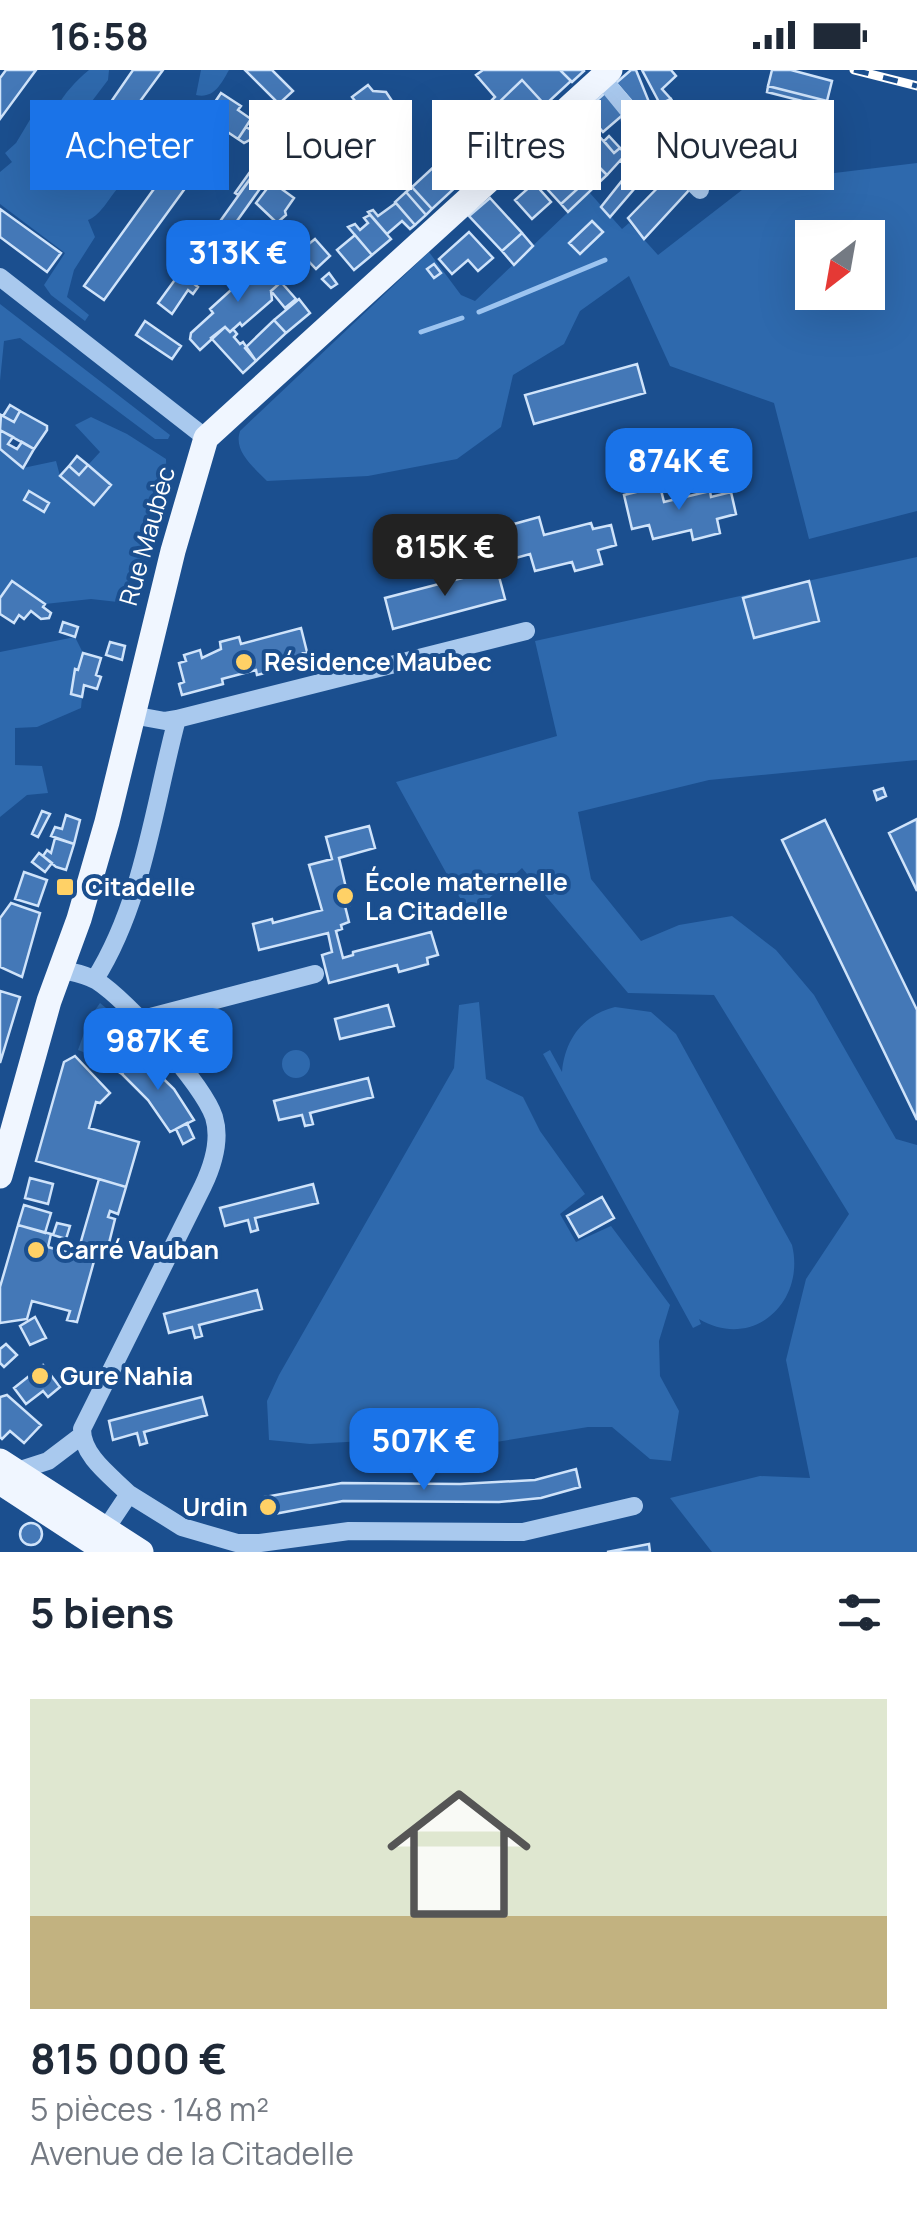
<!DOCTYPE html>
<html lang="fr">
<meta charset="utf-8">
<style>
:root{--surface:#fff;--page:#f2f2f3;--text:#1f2937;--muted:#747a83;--accent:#1a73e8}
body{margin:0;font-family:Manrope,sans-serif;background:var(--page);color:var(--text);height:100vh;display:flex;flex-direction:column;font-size:38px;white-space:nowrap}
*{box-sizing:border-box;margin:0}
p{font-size:32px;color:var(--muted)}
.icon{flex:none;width:55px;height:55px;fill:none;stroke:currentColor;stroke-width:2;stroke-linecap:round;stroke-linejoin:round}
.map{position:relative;height:1482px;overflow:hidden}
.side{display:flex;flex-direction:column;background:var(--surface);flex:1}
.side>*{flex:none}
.banner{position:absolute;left:30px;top:30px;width:858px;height:90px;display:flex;gap:20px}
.needle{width:65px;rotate:211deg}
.buttons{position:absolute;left:795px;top:150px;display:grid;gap:20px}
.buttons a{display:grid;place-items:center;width:90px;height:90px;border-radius:0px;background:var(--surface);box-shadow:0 10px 40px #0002;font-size:50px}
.price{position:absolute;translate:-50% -85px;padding:0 22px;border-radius:20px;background:var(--accent);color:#fff;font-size:32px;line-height:65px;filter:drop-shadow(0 2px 5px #0008)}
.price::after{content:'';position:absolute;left:50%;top:60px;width:30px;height:22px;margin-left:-15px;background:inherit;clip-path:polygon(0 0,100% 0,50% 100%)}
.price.on{background:#222;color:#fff}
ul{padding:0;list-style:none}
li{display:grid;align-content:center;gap:20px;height:530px;padding:0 30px}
li span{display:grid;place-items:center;height:310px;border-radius:0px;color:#555}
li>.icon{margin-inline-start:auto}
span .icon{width:180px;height:180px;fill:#fffc;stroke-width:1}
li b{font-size:42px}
h2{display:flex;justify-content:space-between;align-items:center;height:120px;padding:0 30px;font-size:42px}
.pill{padding:0 35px;border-radius:0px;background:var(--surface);box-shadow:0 10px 40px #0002;font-size:35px;line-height:90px}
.pill.on{background:var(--accent);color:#fff}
.status{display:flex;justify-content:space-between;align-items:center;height:70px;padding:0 50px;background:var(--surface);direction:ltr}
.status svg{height:28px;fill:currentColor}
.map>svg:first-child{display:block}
</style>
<div class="status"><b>16:58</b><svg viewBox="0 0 49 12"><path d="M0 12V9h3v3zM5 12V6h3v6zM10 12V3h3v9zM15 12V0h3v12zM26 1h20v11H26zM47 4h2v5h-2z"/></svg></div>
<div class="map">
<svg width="917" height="1482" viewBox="0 0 917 1482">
<rect width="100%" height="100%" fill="#1b4f8f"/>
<path fill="#2e69ad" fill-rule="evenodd" d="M89 0H109L108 10 83 43 86 55 91 46H104L118 58 123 74 134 70 136 50 149 36C171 40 180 50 182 72 165 91 140 98 121 115 110 125 102 145 88 150L95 167 74 200 67 227 89 245 85 251 51 225 44 215 65 183 0 134V102L12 92 5 83 16 73 31 48V78L39 84C47 49 61 23 89 0Z
M201 0H229C221 14 214 29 196 25Z
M917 93V441L809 469 774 333 670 296 629 206 580 241 564 274 513 305 501 357 457 389 368 406 267 411C254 397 233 382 240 361L429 182 461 225 475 231 589 122 622 159 629 153 658 185 751 113ZM812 168H868V222H812Z
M0 234 170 365 168 369H155L20 268 4 271 0 311Z
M91 347 127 364 166 389 167 419 136 534 91 529 45 534 12 512 0 528V379L23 398 56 391 60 406 94 435 111 415 88 395 100 382 75 355Z
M917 487V690L709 710 578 742 591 809 641 871 679 855 732 846 776 880 814 925 896 1069 917 1075V1482H712L670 1428 760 1406 810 1408 786 1290 806 1209 849 1144 714 925 628 923 522 798 470 846 396 712 557 666 535 571Z
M75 567 83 583 78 600H75L71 624 82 627 81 638 37 657 15 658V695L42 696 48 723 27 725 0 747V582Z
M479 932 486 1009 523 1027 540 1061 585 1124 560 1144 576 1172 611 1156 670 1235 659 1271 660 1306 679 1341 671 1391 650 1389 612 1357H588L472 1376 402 1369 310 1374 269 1370 267 1331 279 1305 454 998 459 935Z
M100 933 117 947 112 956 118 967 104 990 78 980 89 949Z
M615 937 651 942 676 964 792 1175C806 1232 753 1281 699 1249L701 1254 693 1258 543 984 550 980 562 1002C565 969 583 945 615 937Z
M282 994a14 14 0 1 1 28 0a14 14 0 1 1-28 0Z"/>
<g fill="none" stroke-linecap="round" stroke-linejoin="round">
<path stroke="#9cc4f0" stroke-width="5" d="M479 242 605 190
M421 262 462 248"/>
</g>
<path fill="#4478b7" stroke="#cfe3fa" stroke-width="2.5" d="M6 0H36L0 49V8Z
M133 0H163L122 56 104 42Z
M245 0H272L293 21 281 32H277Z
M483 0H560L571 11 545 35 522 10 490 41 486 36 495 27 476 5Z
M560 0H583L584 1 572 12Z
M631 0H636L649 32 642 43 616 13Z
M642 0H671L676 6 662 19 671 29 660 34Z
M772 0H791L832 11 827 31 768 16Z
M522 10 545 35 513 65 490 41Z
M368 15 373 21 386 22 394 34 388 38 398 52 379 65 369 51 374 45H367L368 36 362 40 352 27Z
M768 16 827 31 806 32 767 22Z
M607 21 625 43 603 62 585 41Z
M221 23 241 36 238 40 251 49 238 69 220 57 224 51 209 41Z
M671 29 676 40 665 45 667 52 672 50 677 69 650 61 644 55 655 50 652 38Z
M644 40 655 50 644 55 638 48Z
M486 47 494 55 500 51 511 63 499 74 479 53Z
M576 49 594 69 599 66 614 83 620 78 626 84 607 105 600 98 596 102 560 63Z
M246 57 259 65 244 73 238 69Z
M469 57 473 61 479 57 485 64 487 62 501 77 492 84 471 64 467 59Z
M560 63 596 102 561 134 525 95Z
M470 64 480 74 476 81 486 91 472 102 451 81Z
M728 65 730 75 769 68 771 85 716 95 711 68Z
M609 66 620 78 614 83 604 71Z
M629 79 638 84 630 96 621 91Z
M182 80 202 95 104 230 84 216Z
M451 81 472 102 432 139 412 117Z
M640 88 653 97 610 147 601 137Z
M525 95 536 106 530 111 520 100Z
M600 98 607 105 568 142 561 134Z
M250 102 253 105 238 125 235 123Z
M673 102 690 119 644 169 628 148Z
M253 105 264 113 232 158 221 150Z
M272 112 294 128 285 141 286 145 277 153 256 133Z
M534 113 551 132 532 149 515 130Z
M412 117 432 139 426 145 406 122Z
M406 122 426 145 415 155 395 132Z
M490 128 522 163 502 181 469 146Z
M396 133 415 155 410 159 402 151 387 164 368 142 373 140 378 146Z
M0 139 61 183 47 202 0 167Z
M370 145 391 169 372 185 348 157 355 154 360 160 368 153 364 148Z
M592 151 603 162 580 184 569 173Z
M217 152 242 170 217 203 201 193 189 210 198 217 193 224 188 220 172 244 158 233Z
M469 162 493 188 478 201 468 190 452 204 439 189Z
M522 163 533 176 514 195 502 181Z
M355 165 372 185 354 200 337 180Z
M288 169 309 193 284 215 264 192Z
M315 169 330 186 316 199 294 176 301 171 305 177Z
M263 191 281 212 271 221 272 230 242 256 240 253 230 262 225 257 200 280 190 269 191 263 213 243 210 239Z
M434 194 441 203 434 208 427 199Z
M329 203 337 214 331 218 322 209Z
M281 212 296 229 285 238 271 221Z
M299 229 310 243 286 263 274 250Z
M274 250 286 263 256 291 245 278Z
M145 251 181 276 172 289 136 265Z
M225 257 230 262 233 259 237 264 234 267 240 274 243 272 256 291 243 303 211 268Z
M637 294 645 323 534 354 525 325Z
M10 335 20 341 14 352 3 346Z
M20 341 47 356V360L34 379 0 360 1 345 14 352Z
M0 360 13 367 8 374 17 379 22 372 34 379 23 398 0 379Z
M77 386 88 395 79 405 69 396Z
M88 395 111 415 94 435 60 406 69 396 79 405Z
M660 416 664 432 710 421 711 427 731 422 736 444 717 449 720 463 693 470 691 460 653 469 649 455 632 459 624 425Z
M29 421 49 433 44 442 24 430Z
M539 447 544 465 591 453 593 459 611 455 616 475 598 480 602 494 575 501 572 492 535 501 530 484 512 489 503 457Z
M497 499 505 529 393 559 385 528Z
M12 511 45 534 43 537 51 543 49 548 41 549 31 541 24 549 19 545 14 553 0 544V528Z
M809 511 819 551 754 568 743 528Z
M63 552 78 557 75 567 60 562Z
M301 558 307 582 303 583 306 593 257 605 256 600 222 609 223 614 182 625 179 614 184 612 179 593 186 591 184 585 200 580 202 588 221 579 220 572 239 567 241 574Z
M110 572 125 576 122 590 106 585Z
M83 583 101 588 96 605 101 607 97 619 84 615 82 627 71 624 75 599 78 600Z
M883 718 886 726 877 730 874 721Z
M42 741 50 744 38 767 32 764Z
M66 745 80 750 74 774 51 766 55 757 62 759Z
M917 749V821L889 763Z
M825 750 917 940V1050L782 770Z
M369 756 375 778 339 788 350 835 345 836 349 852 341 855 342 859 336 861 343 888 353 885V882L431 862 438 885 427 888 428 894 399 902 397 895 329 913 322 885 332 882 328 863 259 880 253 854 272 849 273 853 322 840 309 795 332 789 326 767Z
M55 768 74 774 66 800 56 797 43 786 47 780 51 783Z
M39 783 52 793 45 802 32 792Z
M24 802 47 810 38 836 15 829Z
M11 833 40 843 22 907 0 897V848Z
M0 921 20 927 0 993Z
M388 935 394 956 340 969 335 949Z
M122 973 136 982 122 1004 108 995Z
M136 982 174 1019 194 1050 170 1062 148 1030 122 1004Z
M75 986 110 1023 100 1033 96 1032 89 1058 139 1072 126 1117 36 1091 64 992Z
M368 1008 373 1027 310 1043 313 1054 305 1056 302 1045 279 1050 274 1031Z
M187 1053 194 1068 183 1074 176 1059Z
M30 1108 53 1114 48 1134 25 1128Z
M99 1109 126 1117 118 1144 110 1141 108 1147 115 1149 108 1177 103 1176 101 1185 96 1184 77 1252 67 1250 70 1241 32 1231 27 1249 0 1253V1217L18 1155 51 1164 48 1177 77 1185Z
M313 1114 318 1133 255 1148 258 1160 251 1162 248 1150 225 1156 220 1138Z
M602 1127 614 1148 579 1167 567 1146Z
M24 1135 51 1143 45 1163 18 1155Z
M57 1153 70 1156 66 1169 53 1165Z
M257 1220 262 1239 199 1255 202 1266 195 1268 192 1257 169 1263 164 1244Z
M35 1247 46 1268 30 1275 20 1256Z
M6 1274 17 1285 4 1297 0 1293V1279Z
M43 1295 60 1317 48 1327 43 1321 26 1334 14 1318Z
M7 1325 41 1355 24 1373 10 1361 2 1369 0 1367V1327Z
M202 1327 207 1345 144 1362 147 1373 140 1375 137 1363 113 1370 109 1351Z
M576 1399 580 1417 541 1428 499 1432 343 1431 269 1445 265 1427 342 1413 460 1414 535 1410Z
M20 1464a11 11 0 1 1 22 0a11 11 0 1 1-22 0Z
M649 1474 650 1482H607Z"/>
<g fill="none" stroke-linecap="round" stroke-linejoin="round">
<path stroke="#a9c9ee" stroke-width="18" d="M602 8 629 41 630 52 645 76 678 98 700 120
M0 207 206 368
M132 645 165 651 177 649 526 561
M59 899C71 902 86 904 97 911 127 930 203 1014 214 1047 221 1070 213 1095 203 1116L82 1359C82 1386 111 1406 129 1424L101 1466
M95 909C143 833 154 735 177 649
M139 950 315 904
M17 1401 48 1391 81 1366
M129 1424 182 1457 237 1473H260L349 1461 523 1462 634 1436"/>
<path stroke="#f0f6ff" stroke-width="25" d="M0 1106 49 931 79 849 107 752 173 481 206 368 610 0
M0 1391 141 1482
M0 1412 107 1482"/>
<g stroke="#fff" stroke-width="9">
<path id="rail" d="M854 0 917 16"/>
</g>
<use href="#rail" stroke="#1b4f8f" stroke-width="5" stroke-dasharray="15" stroke-linecap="butt"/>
</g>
<g fill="#ffd166" stroke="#1b4f8f" stroke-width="4">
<circle cx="244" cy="592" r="10"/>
<rect x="55" y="807" width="20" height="20" rx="5"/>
<circle cx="345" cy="826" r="10"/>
<circle cx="36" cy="1180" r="10"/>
<circle cx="40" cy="1306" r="10"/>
<circle cx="268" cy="1437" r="10"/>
</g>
<g text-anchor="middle" stroke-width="8" stroke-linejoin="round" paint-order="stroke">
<g font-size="25" fill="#fff" stroke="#1b4f8f">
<text transform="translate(147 466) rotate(-74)" y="9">Rue Maubèc</text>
</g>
<g font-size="25" font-weight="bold" fill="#fff" stroke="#1b4f8f" text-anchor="start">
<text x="264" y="601">Résidence Maubec</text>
<text x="365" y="821">École maternelle<tspan x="365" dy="29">La Citadelle</tspan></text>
<text x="85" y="826">Citadelle</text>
<text x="56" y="1189">Carré Vauban</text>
<text x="60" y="1315">Gure Nahia</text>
<text x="248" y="1446" text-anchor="end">Urdin</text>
</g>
</g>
</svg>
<div class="buttons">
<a><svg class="needle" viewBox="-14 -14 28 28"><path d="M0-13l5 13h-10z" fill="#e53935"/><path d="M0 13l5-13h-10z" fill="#747a83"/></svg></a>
</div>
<b class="price" style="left:238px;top:235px">313K €</b>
<b class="price" style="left:679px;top:443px">874K €</b>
<b class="price on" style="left:445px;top:529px">815K €</b>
<b class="price" style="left:158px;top:1023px">987K €</b>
<b class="price" style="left:424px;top:1423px">507K €</b>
<div class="banner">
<a class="pill on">Acheter</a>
<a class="pill">Louer</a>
<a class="pill">Filtres</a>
<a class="pill">Nouveau</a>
</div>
</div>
<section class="side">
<h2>5 biens<svg class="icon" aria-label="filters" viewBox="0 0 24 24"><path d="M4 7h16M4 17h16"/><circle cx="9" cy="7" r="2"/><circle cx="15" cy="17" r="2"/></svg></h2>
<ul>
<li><span style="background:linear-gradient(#dfe7d0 70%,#c2b280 0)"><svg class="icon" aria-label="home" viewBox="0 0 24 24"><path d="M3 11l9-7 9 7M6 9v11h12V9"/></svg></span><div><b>815 000 €</b><p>5 pièces · 148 m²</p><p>Avenue de la Citadelle</p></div></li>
</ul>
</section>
